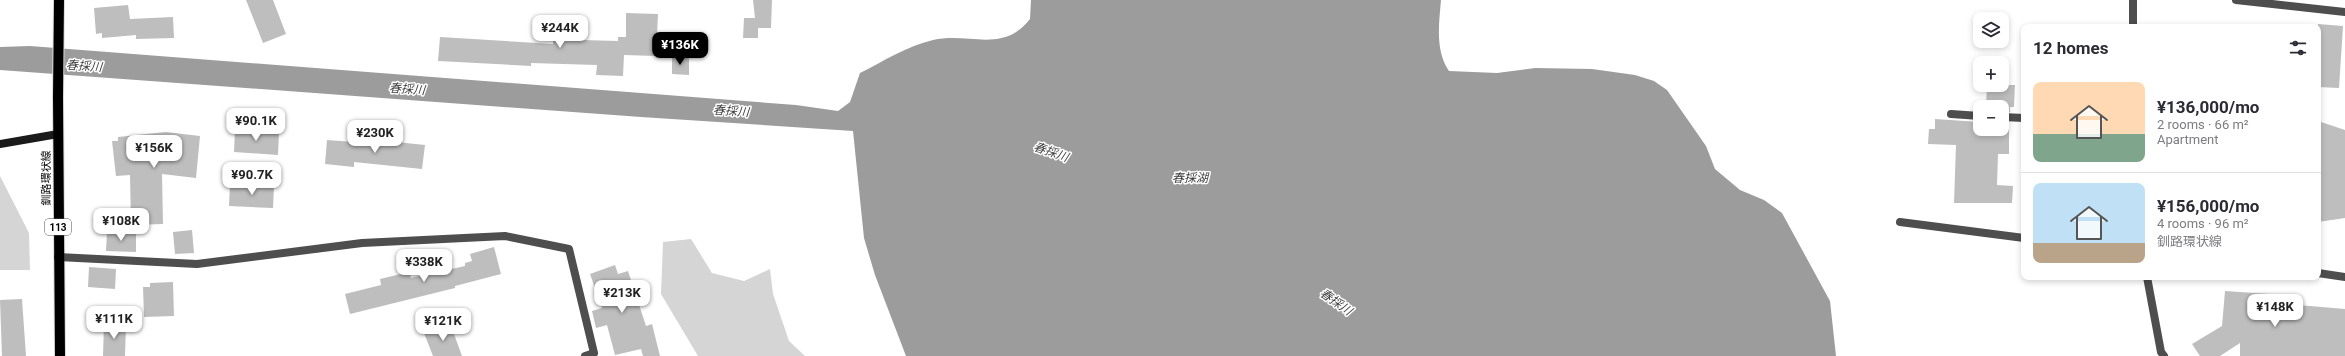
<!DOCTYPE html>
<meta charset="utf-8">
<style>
:root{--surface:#fff;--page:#f2f2f3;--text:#2b2b33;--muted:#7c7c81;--line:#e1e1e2;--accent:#000}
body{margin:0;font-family:Roboto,"Noto Sans JP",sans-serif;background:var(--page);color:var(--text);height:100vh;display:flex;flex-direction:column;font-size:15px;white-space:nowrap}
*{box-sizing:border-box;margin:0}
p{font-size:13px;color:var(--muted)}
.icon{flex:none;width:22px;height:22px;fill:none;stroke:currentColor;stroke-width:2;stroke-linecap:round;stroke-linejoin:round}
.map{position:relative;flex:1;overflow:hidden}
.details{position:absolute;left:2021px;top:24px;width:300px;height:256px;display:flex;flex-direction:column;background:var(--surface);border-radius:8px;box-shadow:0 2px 6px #0003}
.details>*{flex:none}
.tools{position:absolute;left:1973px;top:12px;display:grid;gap:8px}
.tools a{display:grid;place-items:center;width:36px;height:36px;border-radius:8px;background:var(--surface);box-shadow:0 2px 6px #0003;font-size:20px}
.price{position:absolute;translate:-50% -34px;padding:0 9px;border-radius:8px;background:#fff;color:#222;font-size:13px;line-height:26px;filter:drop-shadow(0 1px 2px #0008)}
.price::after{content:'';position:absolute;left:50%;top:24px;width:12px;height:9px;margin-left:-6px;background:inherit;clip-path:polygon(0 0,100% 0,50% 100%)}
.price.active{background:var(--accent);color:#fff}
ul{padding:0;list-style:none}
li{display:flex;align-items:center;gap:12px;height:100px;padding:0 12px}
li+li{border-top:1px solid var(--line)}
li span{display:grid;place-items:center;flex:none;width:112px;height:80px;border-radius:8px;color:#555}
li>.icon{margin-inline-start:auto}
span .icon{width:48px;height:48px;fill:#fffc;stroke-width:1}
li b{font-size:17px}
h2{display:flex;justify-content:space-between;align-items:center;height:48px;padding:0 12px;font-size:17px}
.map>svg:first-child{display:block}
</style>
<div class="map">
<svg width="2345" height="356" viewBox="0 0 2345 356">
<rect width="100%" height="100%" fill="#fff"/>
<path fill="#d5d5d5" d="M0 176 29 233 30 270H0Z
M691 239 712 273 744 281 770 269 773 294 789 341 805 356H698L661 294 663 242Z"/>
<path fill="#9c9c9c" d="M1031 0H1441C1439 24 1435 50 1449 71L1497 73 1535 68 1592 69 1635 75 1654 81 1667 90 1706 146 1715 169 1740 190 1764 200 1782 213 1830 301 1836 356H906L875 275 864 238 853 131 641 117 0 70V47L30 46 796 105 838 111 850 102 860 73C884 61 907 46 933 40 969 32 1003 54 1030 19Z"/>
<path fill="#bebebe" d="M246 0H273L286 34 263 43Z
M753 0H772L771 28H758V38H743L744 18H755Z
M128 5 130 19 173 17 174 38 136 39V35L102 38V33L96 34 94 8Z
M626 13 658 14 656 56 624 55 623 76 596 75 597 65 531 63V66L438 61 440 37 553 44V35L582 36V40L618 41V37H626Z
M2318 24 2343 26 2339 88 2318 87Z
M672 57 689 58V75L672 74Z
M1987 85H2015L2014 107H2010V112H2002V107H1986Z
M1935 119 1980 122V129H2002V123H2009V154H1998L1997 185 2013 186 2012 203H1954L1956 145 1928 144 1929 129H1935Z
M2318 121 2345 130V218L2318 222Z
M235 129 279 132 278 155 234 152Z
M166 132 200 136 196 178 162 174 163 224 131 225 130 175 116 176 112 141H118V137Z
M368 139 425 145 422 169 354 162V167L325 164 327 140 367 143Z
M230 184 274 186 273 208 229 206Z
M192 230 194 253 175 254 173 232Z
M107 232 136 233V252L106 251Z
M494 247 501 274 455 286V288L350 314 345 294 381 285 380 279 409 272 411 278 465 266V263L472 261 470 254Z
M615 265 618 274 628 271 646 326 652 324 660 356H643L641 349 615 355 607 325 596 328 592 311 602 308 590 274Z
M89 267 116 269 115 289 88 287Z
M173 282 174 316 144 317 143 287H150V283Z
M2225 291 2299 296 2298 305 2345 309V356H2240V343L2220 356H2200L2192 344 2222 326Z
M22 299 26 356H2L0 300Z
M104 323H126L125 356H103Z
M450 323 462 356H433L424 333Z"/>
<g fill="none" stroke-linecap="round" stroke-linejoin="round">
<g stroke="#dbdbdb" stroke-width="12">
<path id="primary" d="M59 0 58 97 60 356"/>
</g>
<path stroke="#4e4e4e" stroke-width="8" d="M2236 0 2345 12
M2133 27V0
M1951 114 1980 116
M2002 117 2024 118
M1900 222 2024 238
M58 257 197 264 362 243 505 236 569 249 594 353 585 356
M2318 273 2345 277
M2147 277 2161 352 2164 356"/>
<path stroke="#1b1b1b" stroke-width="8" d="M0 144 58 134"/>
<use href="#primary" stroke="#000" stroke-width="10"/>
</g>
<g text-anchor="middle" stroke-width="3" stroke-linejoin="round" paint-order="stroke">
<rect fill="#fff" stroke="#4c4c4c" stroke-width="1" x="45" y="219" width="26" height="16" rx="3"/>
<g font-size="10" font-weight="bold" fill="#000">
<text x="58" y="231">113</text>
</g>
<g font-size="11" fill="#000" stroke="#fff">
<text transform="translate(46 178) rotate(-90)" y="4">釧路環状線</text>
</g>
<g font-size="12" font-style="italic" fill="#3d3d3d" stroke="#fff">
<text transform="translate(84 66) rotate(4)" y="4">春採川</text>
<text transform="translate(407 89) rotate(4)" y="4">春採川</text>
<text transform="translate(731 111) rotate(4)" y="4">春採川</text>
<text transform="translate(1051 152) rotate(19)" y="4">春採川</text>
<text x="1190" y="182">春採湖</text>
<text transform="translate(1336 302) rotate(35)" y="4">春採川</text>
</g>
</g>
</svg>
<div class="tools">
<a><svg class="icon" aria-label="layers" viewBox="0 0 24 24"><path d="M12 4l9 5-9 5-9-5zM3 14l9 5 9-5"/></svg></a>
<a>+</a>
<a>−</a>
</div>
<b class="price" style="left:560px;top:49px">¥244K</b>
<b class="price active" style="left:680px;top:66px">¥136K</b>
<b class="price" style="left:256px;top:142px">¥90.1K</b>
<b class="price" style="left:375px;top:154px">¥230K</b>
<b class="price" style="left:154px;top:169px">¥156K</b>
<b class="price" style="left:252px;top:196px">¥90.7K</b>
<b class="price" style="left:121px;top:242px">¥108K</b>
<b class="price" style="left:424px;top:283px">¥338K</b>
<b class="price" style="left:622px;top:314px">¥213K</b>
<b class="price" style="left:2275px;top:328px">¥148K</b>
<b class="price" style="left:114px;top:340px">¥111K</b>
<b class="price" style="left:443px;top:342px">¥121K</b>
<section class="details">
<h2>12 homes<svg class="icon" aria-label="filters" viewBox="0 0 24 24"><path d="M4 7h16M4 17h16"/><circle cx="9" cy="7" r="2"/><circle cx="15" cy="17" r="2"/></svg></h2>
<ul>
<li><span style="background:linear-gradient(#ffd9b3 65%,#7fa58c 0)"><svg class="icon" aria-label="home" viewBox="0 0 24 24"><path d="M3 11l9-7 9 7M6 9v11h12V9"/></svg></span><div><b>¥136,000/mo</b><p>2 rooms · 66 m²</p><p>Apartment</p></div></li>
<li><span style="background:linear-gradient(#bfe0f5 75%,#b9a48a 0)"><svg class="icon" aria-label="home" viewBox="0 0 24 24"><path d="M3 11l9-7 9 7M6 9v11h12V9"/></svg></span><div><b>¥156,000/mo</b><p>4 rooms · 96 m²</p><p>釧路環状線</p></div></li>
</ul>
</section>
</div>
